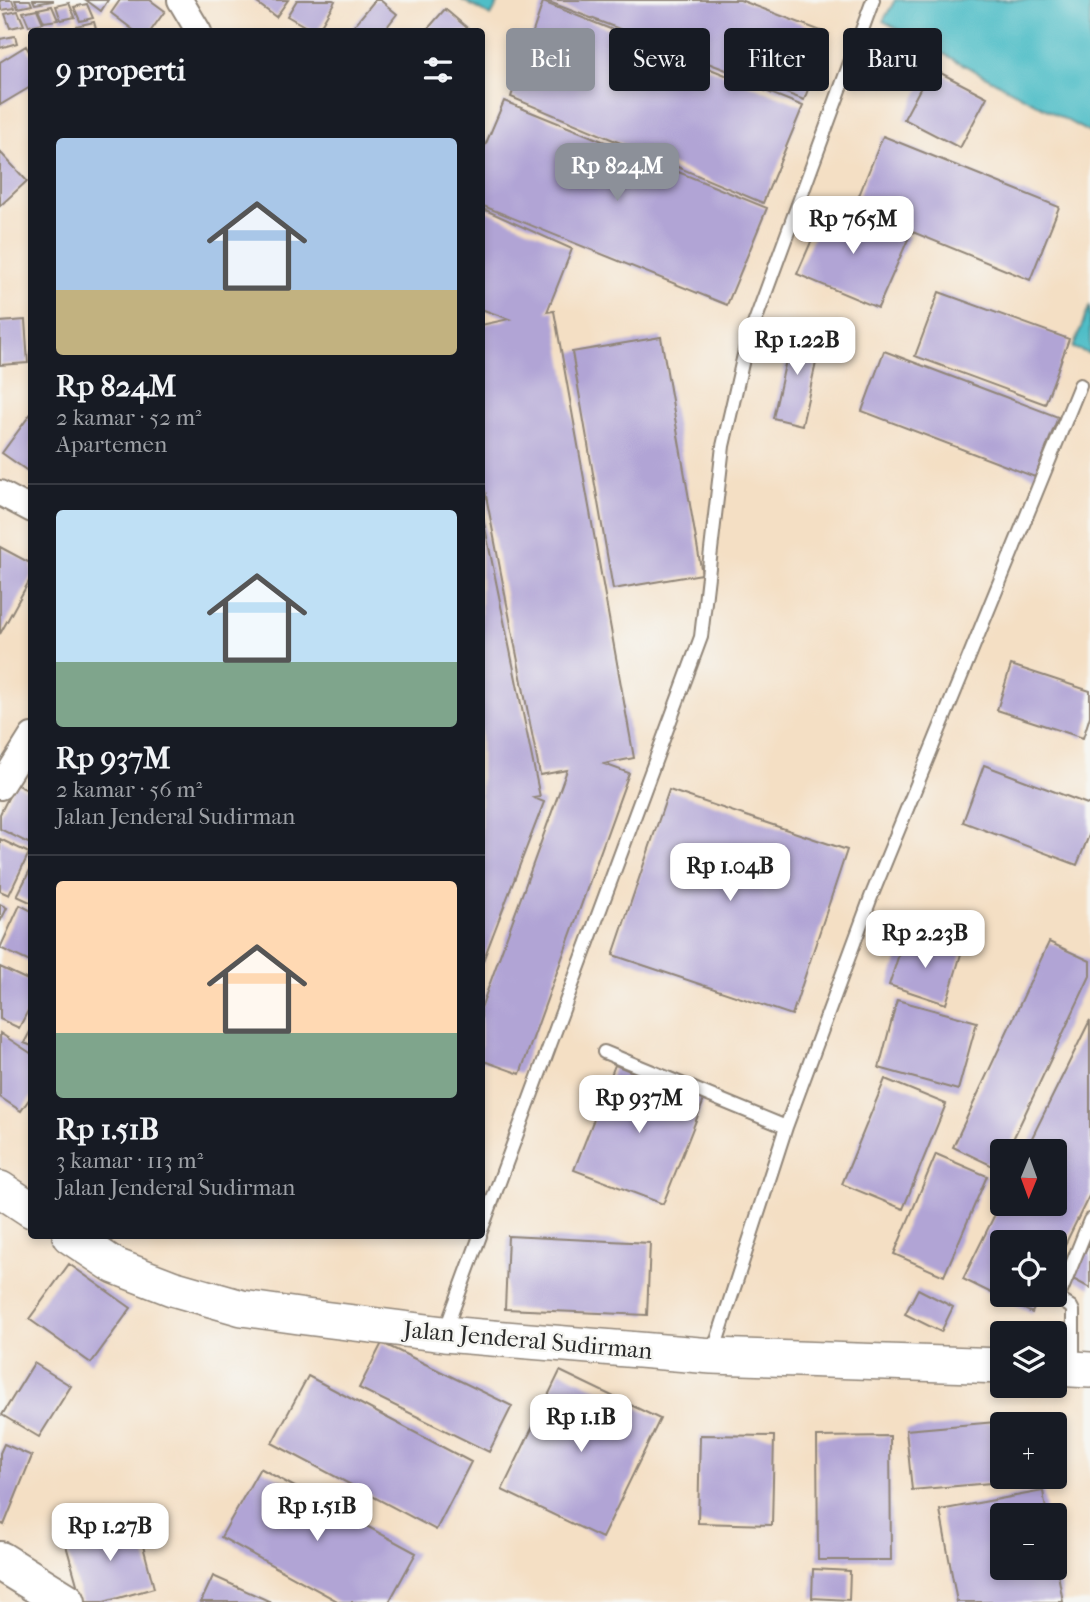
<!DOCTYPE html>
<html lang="id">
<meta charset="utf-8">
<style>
:root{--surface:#171b24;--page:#242831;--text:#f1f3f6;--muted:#9ea1a6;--line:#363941;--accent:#8c9099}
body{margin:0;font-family:"IM FELL French Canon",serif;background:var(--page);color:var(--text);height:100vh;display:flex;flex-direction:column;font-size:26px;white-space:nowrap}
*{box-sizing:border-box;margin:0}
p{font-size:23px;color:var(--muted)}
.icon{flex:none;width:38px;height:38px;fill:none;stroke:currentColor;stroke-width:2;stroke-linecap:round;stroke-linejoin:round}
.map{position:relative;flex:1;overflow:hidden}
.details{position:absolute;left:28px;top:28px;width:457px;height:1211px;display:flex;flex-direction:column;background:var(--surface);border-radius:7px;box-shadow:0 4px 10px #0003}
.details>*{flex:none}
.banner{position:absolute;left:506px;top:28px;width:478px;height:63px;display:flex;gap:14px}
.needle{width:46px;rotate:181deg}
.buttons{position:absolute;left:990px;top:1139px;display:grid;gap:14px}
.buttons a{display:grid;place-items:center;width:77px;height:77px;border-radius:7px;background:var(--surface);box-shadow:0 4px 10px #0003;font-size:35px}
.price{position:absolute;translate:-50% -60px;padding:0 16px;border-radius:14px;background:#fff;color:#222;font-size:23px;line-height:46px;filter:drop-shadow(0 2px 4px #0008)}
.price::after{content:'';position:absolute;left:50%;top:42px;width:21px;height:16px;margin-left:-10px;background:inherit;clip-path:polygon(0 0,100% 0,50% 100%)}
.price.current{background:var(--accent);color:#fff}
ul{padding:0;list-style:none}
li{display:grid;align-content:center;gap:14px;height:371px;padding:0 28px}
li+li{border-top:2px solid var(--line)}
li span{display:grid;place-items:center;height:217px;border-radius:7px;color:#555}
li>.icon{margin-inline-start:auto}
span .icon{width:126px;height:126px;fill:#fffc;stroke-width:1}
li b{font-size:30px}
h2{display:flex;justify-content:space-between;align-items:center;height:84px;padding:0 28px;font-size:30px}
.tag{padding:0 24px;border-radius:7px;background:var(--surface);box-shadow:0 4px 10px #0003;font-size:24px;line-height:63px}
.tag.current{background:var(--accent);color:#fff}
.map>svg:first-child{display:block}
</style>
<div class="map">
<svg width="1090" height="1602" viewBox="0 0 1090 1602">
<rect width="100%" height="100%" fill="#f6f6f2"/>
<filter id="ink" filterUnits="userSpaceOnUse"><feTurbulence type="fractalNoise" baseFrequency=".0143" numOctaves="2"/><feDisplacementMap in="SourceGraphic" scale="14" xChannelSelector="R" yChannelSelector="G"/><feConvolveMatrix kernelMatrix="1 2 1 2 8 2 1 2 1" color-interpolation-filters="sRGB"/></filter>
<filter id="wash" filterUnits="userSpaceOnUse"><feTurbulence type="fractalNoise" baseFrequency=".00686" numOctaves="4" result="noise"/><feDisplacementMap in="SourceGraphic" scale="28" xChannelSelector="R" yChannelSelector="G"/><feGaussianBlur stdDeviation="1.57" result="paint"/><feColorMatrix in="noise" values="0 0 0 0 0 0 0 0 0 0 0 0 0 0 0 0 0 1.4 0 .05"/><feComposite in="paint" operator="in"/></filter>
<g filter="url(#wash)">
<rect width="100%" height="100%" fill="#f4dfc4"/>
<path fill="#50bec7" stroke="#3e7479" stroke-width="2" d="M462 0H500L491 16Z
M895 0H1090V133L883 21Z
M1090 305V354L1073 348Z"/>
<g id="blocks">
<path fill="#b1a4d5" d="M0 0H12L15 8 1 10Z
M15 0H30L32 5 18 8Z
M33 0H53V1L35 4Z
M86 0H108L101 11Z
M120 0H150L165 11 150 32H136L111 13Z
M253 0H288L276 17Z
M297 0H333L335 1 317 32H315L287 16Z
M375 0H380L397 14 383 32H357L352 28Z
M544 0H740L829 34 804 100Z
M543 2 803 106 763 203 511 97Z
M69 3 75 17 61 20 56 6Z
M87 4 93 18 80 21 74 7Z
M52 6 58 20 44 22 38 9Z
M37 9 43 23 29 26 23 12Z
M445 9 472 32H425Z
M18 11 24 25 10 28 5 14Z
M94 22 96 29 88 32H78L76 26Z
M15 36 17 43 0 48V39Z
M26 46 32 56V86L0 105V62Z
M931 68 987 97 960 148 904 119Z
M504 101 767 208 727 305 481 205V155Z
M883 136 1059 207 1030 280 854 208Z
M0 152 27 181 0 206Z
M828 203 909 237 878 308 797 274Z
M481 208 572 249 547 312 554 311 634 758 604 764 629 773 520 1074 481 1060V1008L567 770 540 775 481 470V325L509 319 481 309Z
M939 292 1069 339 1045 404 915 356Z
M25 320 28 363 0 365V322Z
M793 329 822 336 802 425 773 418Z
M661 337 702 574 613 589 572 352Z
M884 351 1058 417 1035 477 862 411Z
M32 412V474L2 453Z
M481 508 540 797 534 798 544 802 481 966Z
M0 547 32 564V576L0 634Z
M1011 665 1090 691V716L1083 738 997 710Z
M984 765 1090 805V833L1077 865 963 822Z
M15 784 32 792V845L0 829V814Z
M669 790 847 850 792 1015 613 955Z
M0 839 29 853 9 895 0 891Z
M32 866V903L17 896Z
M0 904 7 908 0 922Z
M20 905 32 911V963L0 948Z
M905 936 961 954 946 1004 889 985Z
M1049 942 1090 961V976L1007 1152H1003V1160L999 1169 953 1147Z
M0 967 32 982V1003L19 1028 0 1019Z
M897 1000 977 1022 958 1090 879 1068Z
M1090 1020V1194L1055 1265V1242H1003V1295H1040L1032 1313 963 1279 1003 1198V1204H1055V1152H1025Z
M32 1028V1046L24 1043Z
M0 1033 32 1054V1095L21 1111 0 1097Z
M615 1065 704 1100 663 1204 574 1170Z
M885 1079 946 1104 903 1209 842 1184Z
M936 1154 987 1176 944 1276 894 1254Z
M508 1236 650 1243 647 1315 505 1309Z
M1090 1242V1288L1071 1278Z
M69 1264 131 1308 91 1363 29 1319Z
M918 1289 953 1307 941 1332 905 1314Z
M382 1343 512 1406 489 1452 359 1388Z
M34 1363 71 1386 39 1437 2 1415Z
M560 1371 660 1419 602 1538 502 1490Z
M308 1376 471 1462 436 1530 272 1443Z
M1018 1420V1424H1003V1477H1023L1024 1480 912 1490 906 1430Z
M700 1435 774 1436 772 1525 698 1523Z
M890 1436 891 1560H818L817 1437Z
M4 1444 32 1456 4 1525 0 1523V1453Z
M260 1468 416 1553 389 1602H339L221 1537Z
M1043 1491 1047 1516H1003V1568H1057L1063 1602H957L940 1510Z
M136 1519 154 1588 104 1602H82L64 1538Z
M813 1569 850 1571 849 1600 812 1598Z
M213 1576 271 1602H201Z"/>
</g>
</g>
<g filter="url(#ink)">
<use href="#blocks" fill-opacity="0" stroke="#908578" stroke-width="2"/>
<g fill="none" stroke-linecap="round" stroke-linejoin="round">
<g stroke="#908578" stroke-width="16">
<path id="service" d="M604 1052 786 1127
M481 1231 701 637 723 446 746 346 873 0
M445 1331 480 1236
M713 1353 786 1127 871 897 1080 385
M1073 1365V1311L1071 1307 1060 1300V1294L1090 1220"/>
</g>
<g stroke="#908578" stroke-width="28">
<path id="minor" d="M180 0 199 32
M0 493 32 510
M0 787 32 736"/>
</g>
<g stroke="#908578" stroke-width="38">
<path id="secondary" d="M0 1189 32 1210
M70 1236 115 1266 172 1288 242 1308 306 1317 444 1334 712 1356 1003 1366
M1055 1368 1090 1370"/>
</g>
<g stroke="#908578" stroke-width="42">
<path id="trunk" d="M0 1561 66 1602"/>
</g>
<use href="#service" stroke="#fff" stroke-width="12"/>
<use href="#minor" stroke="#fff" stroke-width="24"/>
<use href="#secondary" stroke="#fff" stroke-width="35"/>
<use href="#trunk" stroke="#fff" stroke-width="38"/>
</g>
</g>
<g text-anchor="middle" stroke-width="5" stroke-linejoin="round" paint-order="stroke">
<g font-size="24" fill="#2b2b2b" stroke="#f6f6f2">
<text transform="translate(528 1340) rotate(5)" y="8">Jalan Jenderal Sudirman</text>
</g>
</g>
</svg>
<div class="buttons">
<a><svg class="needle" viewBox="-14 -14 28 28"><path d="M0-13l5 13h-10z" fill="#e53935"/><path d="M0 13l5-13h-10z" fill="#9ea1a6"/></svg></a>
<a><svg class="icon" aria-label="locate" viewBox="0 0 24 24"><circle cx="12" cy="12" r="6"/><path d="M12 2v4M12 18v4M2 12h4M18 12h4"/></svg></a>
<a><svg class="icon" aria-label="layers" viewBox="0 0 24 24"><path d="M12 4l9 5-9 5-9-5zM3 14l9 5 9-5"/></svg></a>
<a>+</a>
<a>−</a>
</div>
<b class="price current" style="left:617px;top:203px">Rp 824M</b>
<b class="price" style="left:853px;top:256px">Rp 765M</b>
<b class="price" style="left:797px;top:377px">Rp 1.22B</b>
<b class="price" style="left:730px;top:903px">Rp 1.04B</b>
<b class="price" style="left:925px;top:970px">Rp 2.23B</b>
<b class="price" style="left:639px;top:1135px">Rp 937M</b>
<b class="price" style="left:581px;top:1454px">Rp 1.1B</b>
<b class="price" style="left:317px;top:1543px">Rp 1.51B</b>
<b class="price" style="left:110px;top:1563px">Rp 1.27B</b>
<div class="banner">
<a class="tag current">Beli</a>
<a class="tag">Sewa</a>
<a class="tag">Filter</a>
<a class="tag">Baru</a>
</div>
<section class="details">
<h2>9 properti<svg class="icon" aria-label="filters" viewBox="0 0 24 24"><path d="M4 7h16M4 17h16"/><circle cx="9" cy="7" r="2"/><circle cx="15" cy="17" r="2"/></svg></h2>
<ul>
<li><span style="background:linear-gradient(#a9c7e8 70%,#c2b280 0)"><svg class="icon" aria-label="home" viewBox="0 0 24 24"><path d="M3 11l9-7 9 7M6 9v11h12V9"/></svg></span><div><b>Rp 824M</b><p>2 kamar · 52 m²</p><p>Apartemen</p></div></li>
<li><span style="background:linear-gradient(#bfe0f5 70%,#7fa58c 0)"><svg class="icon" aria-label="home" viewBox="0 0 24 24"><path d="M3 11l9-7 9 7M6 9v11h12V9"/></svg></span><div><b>Rp 937M</b><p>2 kamar · 56 m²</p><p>Jalan Jenderal Sudirman</p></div></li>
<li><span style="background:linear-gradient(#ffd9b3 70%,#7fa58c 0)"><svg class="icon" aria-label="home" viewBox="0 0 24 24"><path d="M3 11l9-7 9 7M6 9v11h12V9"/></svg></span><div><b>Rp 1.51B</b><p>3 kamar · 113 m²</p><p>Jalan Jenderal Sudirman</p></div></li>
</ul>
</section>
</div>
